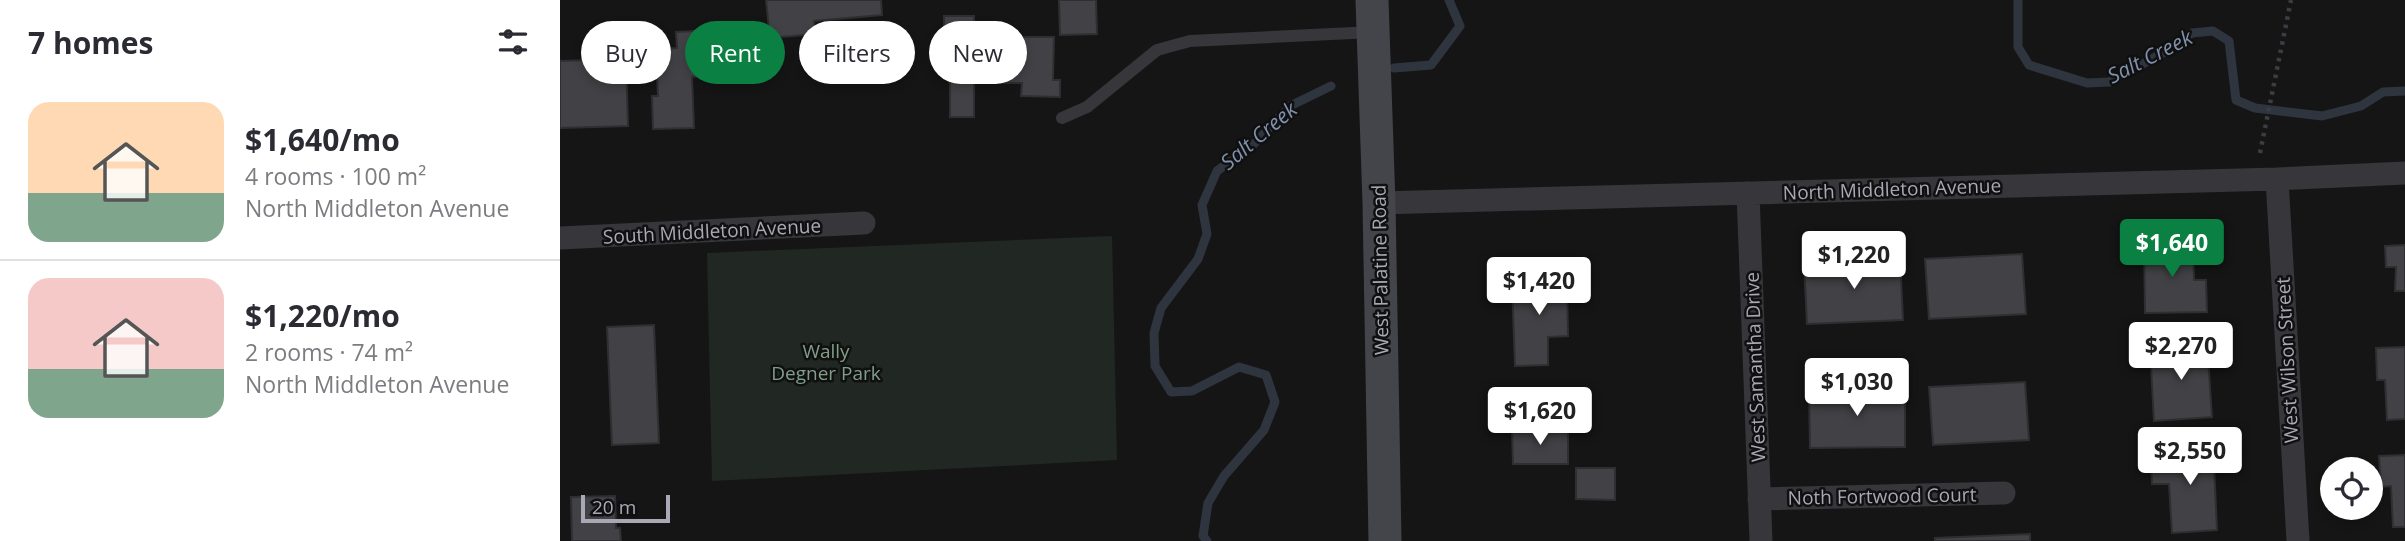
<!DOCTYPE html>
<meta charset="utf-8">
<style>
:root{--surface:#fff;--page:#f2f2f3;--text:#2b2b33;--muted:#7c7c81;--line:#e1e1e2;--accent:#0b8043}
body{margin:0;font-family:"Open Sans",sans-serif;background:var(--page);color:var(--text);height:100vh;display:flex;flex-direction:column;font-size:26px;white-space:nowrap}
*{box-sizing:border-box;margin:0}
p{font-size:23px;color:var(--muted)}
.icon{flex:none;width:38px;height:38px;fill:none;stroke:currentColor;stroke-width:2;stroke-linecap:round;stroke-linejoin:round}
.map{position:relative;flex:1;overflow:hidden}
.drawer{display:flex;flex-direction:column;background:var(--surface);width:560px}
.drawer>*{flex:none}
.banner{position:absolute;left:21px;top:21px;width:665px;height:63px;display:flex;gap:14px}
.controls{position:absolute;left:1760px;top:457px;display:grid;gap:14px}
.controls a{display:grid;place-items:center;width:63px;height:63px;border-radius:50%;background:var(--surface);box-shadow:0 4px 10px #0003;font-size:35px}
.scale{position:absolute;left:21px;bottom:18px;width:89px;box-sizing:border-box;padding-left:7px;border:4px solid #a8a9b5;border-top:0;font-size:19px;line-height:24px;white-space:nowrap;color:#a8a9b5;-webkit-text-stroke:5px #101011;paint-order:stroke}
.price{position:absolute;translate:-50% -60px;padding:0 16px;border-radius:7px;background:#fff;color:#222;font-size:23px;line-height:46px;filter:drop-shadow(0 2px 4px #0008)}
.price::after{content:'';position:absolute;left:50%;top:42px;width:21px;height:16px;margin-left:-10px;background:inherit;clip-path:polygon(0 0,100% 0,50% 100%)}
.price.on{background:var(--accent);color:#fff}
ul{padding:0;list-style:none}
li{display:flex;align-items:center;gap:21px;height:175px;padding:0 28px}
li+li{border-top:2px solid var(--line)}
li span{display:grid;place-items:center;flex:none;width:196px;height:140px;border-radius:21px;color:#555}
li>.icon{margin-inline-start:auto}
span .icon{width:84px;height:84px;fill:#fffc;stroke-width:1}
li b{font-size:30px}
h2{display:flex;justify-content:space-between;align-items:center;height:84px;padding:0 28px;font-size:30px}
.tag{padding:0 24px;border-radius:32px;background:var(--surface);box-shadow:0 4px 10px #0003;font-size:24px;line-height:63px}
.tag.on{background:var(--accent);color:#fff}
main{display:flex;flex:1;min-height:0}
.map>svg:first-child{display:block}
</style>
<main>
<section class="drawer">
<h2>7 homes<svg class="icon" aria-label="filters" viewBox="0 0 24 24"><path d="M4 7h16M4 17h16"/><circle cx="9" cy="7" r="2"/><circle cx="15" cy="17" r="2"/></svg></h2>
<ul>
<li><span style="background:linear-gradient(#ffd9b3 65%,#7fa58c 0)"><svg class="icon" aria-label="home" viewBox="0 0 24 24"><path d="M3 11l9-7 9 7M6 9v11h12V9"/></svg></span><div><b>$1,640/mo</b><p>4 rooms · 100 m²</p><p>North Middleton Avenue</p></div></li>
<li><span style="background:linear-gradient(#f6c9c9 65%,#7fa58c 0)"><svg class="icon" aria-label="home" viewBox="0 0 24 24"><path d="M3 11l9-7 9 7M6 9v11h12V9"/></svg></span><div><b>$1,220/mo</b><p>2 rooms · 74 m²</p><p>North Middleton Avenue</p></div></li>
</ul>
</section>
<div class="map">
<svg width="1845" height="541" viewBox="0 0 1845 541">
<rect width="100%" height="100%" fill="#151516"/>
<path fill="#212823" d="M552 236 557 460 152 481 147 253Z"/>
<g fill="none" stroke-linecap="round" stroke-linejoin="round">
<path stroke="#2f353e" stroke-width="9" d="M1458 0V47L1469 65 1527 83 1549 82 1603 53 1632 33 1653 31 1669 41 1676 100 1695 108 1762 116 1801 106 1823 92 1845 91
M834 68 871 65 900 26 889 0
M647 541 643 536 648 503 664 476 704 430 715 402 706 375 679 367 632 391 611 392 595 366 594 333 601 308 638 259 647 234 642 205 657 171 693 145 730 106 771 86"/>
</g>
<path fill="#424246" stroke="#2f2f32" stroke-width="2" d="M206 0H321L322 15 254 21 255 34 210 38Z
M499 0H536L537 34 500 35Z
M384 16H414V117H390V70H385Z
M155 30V41L188 40 189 75 132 77 134 128 93 129 92 96H98L96 49 117 48 116 32Z
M445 37H494L493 80H500V97L461 96 462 83H444Z
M66 59 68 126 0 128V61Z
M1633 241 1634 280H1646L1647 312 1585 313 1584 242Z
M1845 245V291H1835L1836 267H1826L1825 246Z
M1462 254 1466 314 1369 319 1365 259Z
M1340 257 1343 320 1247 324 1244 263Z
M995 268V282H1007L1008 336 988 337V365L955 366 952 284 973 283V269Z
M94 325 99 443 52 445 47 327Z
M1647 343 1652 417 1594 421 1590 347Z
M1845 347V419L1827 420 1825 380H1817L1816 348Z
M1465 382 1469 440 1373 445 1369 387Z
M1345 388V447L1250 448 1249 389Z
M1008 430V464H953L952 431Z
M1653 445 1657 530 1612 533 1609 484H1592L1591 465 1606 464 1605 448Z
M1845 455V527H1833L1831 486 1821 487 1819 456Z
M1016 468H1055V500L1016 499Z
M55 496 56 528H60L61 541H12L11 497Z
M1470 534V541H1375V538Z"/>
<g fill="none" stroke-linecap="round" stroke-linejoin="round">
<path stroke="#3c3d42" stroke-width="4.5" stroke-dasharray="3.5 5" stroke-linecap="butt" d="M1700 153 1731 0"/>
<path stroke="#36363b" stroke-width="12" d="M502 118 527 107 597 50 630 41 813 32"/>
<path stroke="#36363b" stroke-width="23" d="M1717 179 1738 541
M1188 193 1201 541
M819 203 1717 179 1845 173
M0 238 304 223
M1199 499 1444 493"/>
<path stroke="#44454b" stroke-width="33" d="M812 0 819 203 825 541"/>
</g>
<g text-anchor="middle" stroke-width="5" stroke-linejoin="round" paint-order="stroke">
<g font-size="19" fill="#a8a9b5" stroke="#101011">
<text transform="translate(1332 189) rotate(-2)" y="7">North Middleton Avenue</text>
<text transform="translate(152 231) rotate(-3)" y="7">South Middleton Avenue</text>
<text transform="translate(820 270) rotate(-91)" y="7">West Palatine Road</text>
<text transform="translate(1727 360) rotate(-93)" y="7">West Wilson Street</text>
<text transform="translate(1195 367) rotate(-92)" y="7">West Samantha Drive</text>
<text transform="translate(1322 496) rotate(-1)" y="7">Noth Fortwood Court</text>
</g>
<g font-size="19" fill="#809e88" stroke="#101011">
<text x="266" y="358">Wally<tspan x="266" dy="22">Degner Park</tspan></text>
</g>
<g font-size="21" font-style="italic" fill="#8291ad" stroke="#101011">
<text transform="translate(1590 57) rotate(-27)" y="7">Salt Creek</text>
<text transform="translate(699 136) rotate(-40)" y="7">Salt Creek</text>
</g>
</g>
</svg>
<div class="controls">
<a><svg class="icon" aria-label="locate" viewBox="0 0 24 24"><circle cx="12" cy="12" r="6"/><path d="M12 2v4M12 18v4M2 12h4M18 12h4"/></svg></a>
</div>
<div class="scale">20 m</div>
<b class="price on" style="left:1612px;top:279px">$1,640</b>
<b class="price" style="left:1294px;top:291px">$1,220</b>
<b class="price" style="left:979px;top:317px">$1,420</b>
<b class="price" style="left:1621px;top:382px">$2,270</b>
<b class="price" style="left:1297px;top:418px">$1,030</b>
<b class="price" style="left:980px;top:447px">$1,620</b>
<b class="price" style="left:1630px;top:487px">$2,550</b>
<div class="banner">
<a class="tag">Buy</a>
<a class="tag on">Rent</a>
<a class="tag">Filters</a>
<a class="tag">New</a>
</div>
</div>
</main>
